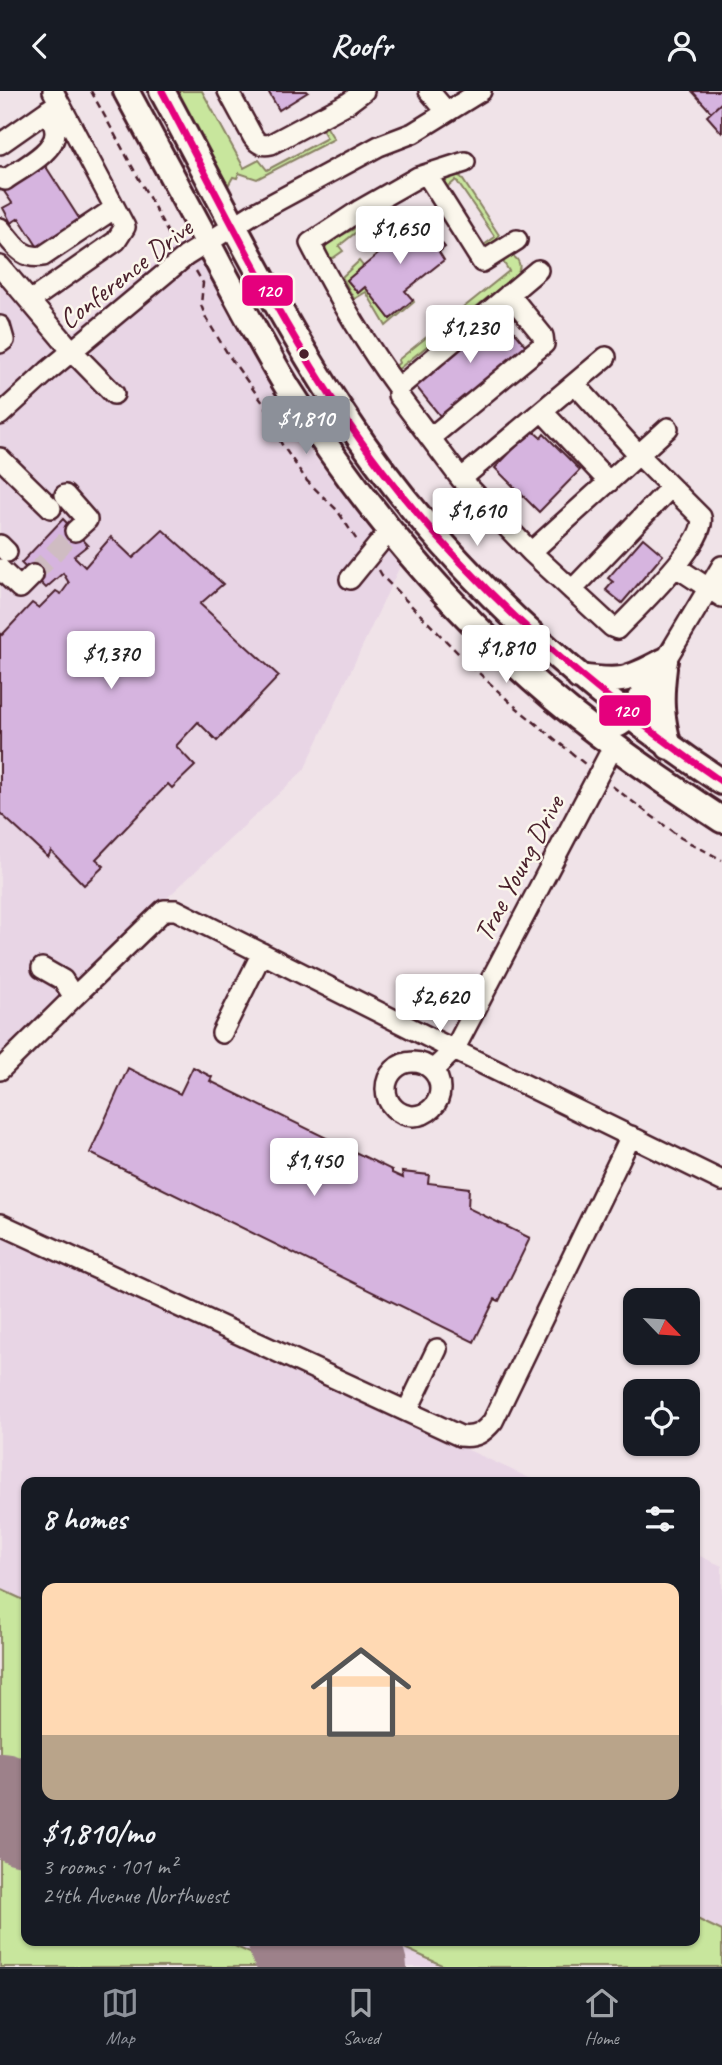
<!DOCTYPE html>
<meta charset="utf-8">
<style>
:root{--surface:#171b24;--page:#20242c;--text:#f1f3f6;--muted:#9ea1a6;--line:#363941;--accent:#8c9099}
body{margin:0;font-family:Caveat,sans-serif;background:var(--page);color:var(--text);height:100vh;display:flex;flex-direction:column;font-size:26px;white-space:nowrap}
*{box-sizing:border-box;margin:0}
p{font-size:23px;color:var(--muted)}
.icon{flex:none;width:38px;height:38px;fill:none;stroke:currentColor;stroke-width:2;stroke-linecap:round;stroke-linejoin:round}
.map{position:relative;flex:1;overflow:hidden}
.panel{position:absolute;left:21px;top:1386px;width:679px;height:469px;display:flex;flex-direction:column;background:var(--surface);border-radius:14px;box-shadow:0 2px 5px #0004}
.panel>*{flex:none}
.needle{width:46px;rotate:115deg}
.buttons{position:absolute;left:623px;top:1197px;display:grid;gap:14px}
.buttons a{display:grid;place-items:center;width:77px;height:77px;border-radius:14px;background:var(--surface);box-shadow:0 2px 5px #0004;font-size:35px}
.price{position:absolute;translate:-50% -60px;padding:0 16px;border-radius:7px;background:#fff;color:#222;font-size:23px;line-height:46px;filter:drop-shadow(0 2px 4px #0008)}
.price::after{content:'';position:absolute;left:50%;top:42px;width:21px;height:16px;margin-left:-10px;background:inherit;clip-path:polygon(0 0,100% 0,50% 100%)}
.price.on{background:var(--accent);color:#fff}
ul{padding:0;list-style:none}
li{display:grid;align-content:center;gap:14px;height:371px;padding:0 21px}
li+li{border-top:2px solid var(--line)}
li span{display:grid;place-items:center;height:217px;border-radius:14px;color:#555}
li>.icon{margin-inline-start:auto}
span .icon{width:126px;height:126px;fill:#fffc;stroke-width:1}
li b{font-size:30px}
h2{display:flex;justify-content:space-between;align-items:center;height:84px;padding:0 21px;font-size:30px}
header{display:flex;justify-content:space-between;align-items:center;height:91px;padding:0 21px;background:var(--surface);font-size:32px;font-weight:800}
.dock{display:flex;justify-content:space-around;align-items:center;height:98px;border-top:2px solid var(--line);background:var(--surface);font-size:19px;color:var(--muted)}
.dock a{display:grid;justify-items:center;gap:4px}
.dock .on{color:var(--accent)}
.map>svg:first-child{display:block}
</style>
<header><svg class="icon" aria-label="back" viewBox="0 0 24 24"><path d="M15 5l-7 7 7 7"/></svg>Roofr<svg class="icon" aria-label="person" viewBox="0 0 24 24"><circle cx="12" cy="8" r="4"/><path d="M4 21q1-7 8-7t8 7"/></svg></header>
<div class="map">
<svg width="722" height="1876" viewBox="0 0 722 1876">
<rect width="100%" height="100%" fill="#f0e3e8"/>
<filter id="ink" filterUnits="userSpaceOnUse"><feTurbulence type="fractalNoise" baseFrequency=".0143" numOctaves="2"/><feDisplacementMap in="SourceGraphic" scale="14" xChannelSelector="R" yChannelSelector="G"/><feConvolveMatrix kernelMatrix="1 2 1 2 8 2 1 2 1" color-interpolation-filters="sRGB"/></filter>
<g filter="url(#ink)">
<path fill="#e8d5e5" d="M188 144 231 225 313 364 402 471 304 679 0 963V188L61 251Z
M0 1145 538 1391H26V1850H695V1463L722 1475V1876H0Z"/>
<path fill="#c8e69d" stroke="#898264" stroke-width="2" d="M173 0H202L244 77 259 69 267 79 327 47 321 37 325 33 334 48 257 88 239 82 237 87 233 86 229 93 222 88Z
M455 83 461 86 499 144 496 151 488 157 484 154 495 146 456 89 447 97 442 92Z
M404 130 390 142 395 149 376 164 373 160 381 151V141Z
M357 136 360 138 339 155 343 160 333 167 326 166 324 161 327 152Z
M509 164C519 166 523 176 516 184L396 280 392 278 399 272 398 269 509 180 502 169Z
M359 170 363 175 347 189 358 202 365 196 390 228 413 209 414 211 386 235 366 201 354 208 342 186Z
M0 1498 26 1510V1683L0 1671Z
M0 1747 26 1759V1850H224L267 1870 266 1876H0Z
M695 1827 722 1840V1876H446L389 1850H695Z"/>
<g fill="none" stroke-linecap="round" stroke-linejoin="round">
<path stroke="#9d818a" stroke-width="40" d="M300 1876 310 1855"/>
<path stroke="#9d818a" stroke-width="102" d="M0 1712 26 1724
M299 1850 356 1876"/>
</g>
<path fill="#d6b4df" stroke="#4a1f2b" stroke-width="2" d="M268 0H307L308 1 279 19Z
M692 0H722V11L711 21Z
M722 11V42L707 25Z
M41 68 82 132 39 158 19 127 11 132 3 117 12 112 1 96Z
M419 124 445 156 439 161 444 169 405 200 413 209 390 228 365 196 358 202 347 189 395 149 390 143 410 126 412 129Z
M499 222 526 255 441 326 414 293Z
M532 339 541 347 544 343 580 379 539 421 495 377Z
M63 428 88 454 74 465 85 476 111 446 133 467 163 439 223 493 200 513 279 585 217 650 198 631 176 655 195 675 172 697 168 693 96 768 104 775 84 794 51 760 48 766 0 722V542L2 544 32 512 39 517 56 500 61 503 69 492 63 482 46 497 21 472Z
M643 447 663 464 622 512 606 499 613 491 608 487Z
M193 976 212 986 210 990 392 1079V1082L403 1087 402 1081 429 1084 428 1092 469 1097 468 1117 530 1147 499 1210 495 1208 474 1251 90 1062 128 977 180 1003Z"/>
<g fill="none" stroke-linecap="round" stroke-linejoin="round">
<path stroke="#cfbcc2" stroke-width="19" stroke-dasharray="19 10" stroke-linecap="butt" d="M33 484 75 440"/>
<g stroke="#4a1f2b" stroke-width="24">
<path id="minor" d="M228 0 253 46C258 53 262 55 271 53L348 12 364 0
M429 0 447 21
M0 53 57 13
M427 84 482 171 517 149
M0 87 5 89C20 78 56 61 55 41 55 34 50 26 48 19
M0 137C13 152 21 169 43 165L115 117
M0 175 72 260 114 303
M538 179 398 297V304L461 388 531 461 668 337
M30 210 116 150 125 136 53 0
M0 235 4 249 0 252
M398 297C364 251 336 203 310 152L360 119 418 86 465 71
M542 320 609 391
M0 324 48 280 186 165 253 123 379 55 413 42 481 0
M430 347 544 253 543 245 509 203
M0 367 51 417
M461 388 606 266
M65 404 87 429 75 440
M0 454 7 461
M531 461 612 536 617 538C635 519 708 450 701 426L639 364 575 293
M676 476 722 506
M0 478 20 497 33 484
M350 488 390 439
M572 499 671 396
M665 570 722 475
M614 654 454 959 722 1090
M42 877 63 889 74 906 164 819H176L454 959 433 979
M222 942 262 862
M386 998a27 27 0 1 1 54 0a27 27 0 1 1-54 0Z
M0 979 74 906
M0 1133 460 1345C476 1347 483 1342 493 1330L631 1045
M407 1320 437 1258"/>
</g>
<g stroke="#4a1f2b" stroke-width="30">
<path id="major" d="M126 0C158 59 190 118 221 177 243 217 264 258 288 297 371 428 476 551 601 645 640 674 681 702 722 729
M162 0C221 109 276 221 344 324 441 473 575 593 722 691
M664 577C660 609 661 625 669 656
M579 586C622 592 626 590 664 570
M615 632 619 633 629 626 665 570"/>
</g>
<path stroke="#4a1f2b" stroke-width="2.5" stroke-dasharray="7 5" stroke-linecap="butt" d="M91 0 151 110 168 142 176 152
M196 180 203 192 201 214 206 227 229 265 266 316 281 352 307 390 337 419 358 451
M379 479 383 486 464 568 512 613 585 673
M612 695 681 747 722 769"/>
<use href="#minor" stroke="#fbf7ec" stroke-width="19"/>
<use href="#major" stroke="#fbf7ec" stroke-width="24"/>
<g stroke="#fbf7ec" stroke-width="12">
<path id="bus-1" d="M162 0C231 129 294 264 383 380 479 505 594 602 722 691"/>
</g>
<use href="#bus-1" stroke="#e5007d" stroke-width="7"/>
</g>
</g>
<circle fill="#4a1f2b" stroke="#fbf7ec" stroke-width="2.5" cx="304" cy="263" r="6"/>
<g text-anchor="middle" stroke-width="5" stroke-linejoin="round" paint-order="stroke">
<g font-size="28" fill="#4a1f2b" stroke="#fbf7ec">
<text transform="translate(125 182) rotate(-38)" y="10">Conference Drive</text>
<text transform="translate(518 777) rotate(-62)" y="10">Trae Young Drive</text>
</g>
</g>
<g stroke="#fbf7ec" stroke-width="2.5">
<rect x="241" y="183" width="53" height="33" rx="7" fill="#e5007d"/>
<rect x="598" y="603" width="54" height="33" rx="7" fill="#e5007d"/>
</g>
<g font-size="19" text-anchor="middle" font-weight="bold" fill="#fff">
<text x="268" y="206">120</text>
<text x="625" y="626">120</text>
</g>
</svg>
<div class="buttons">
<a><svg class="needle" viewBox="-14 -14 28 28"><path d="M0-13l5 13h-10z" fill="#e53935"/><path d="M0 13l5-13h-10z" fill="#9ea1a6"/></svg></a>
<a><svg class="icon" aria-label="locate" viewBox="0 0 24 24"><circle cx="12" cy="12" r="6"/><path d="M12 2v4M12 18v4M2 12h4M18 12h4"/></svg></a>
</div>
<b class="price" style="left:400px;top:175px">$1,650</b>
<b class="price" style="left:470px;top:274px">$1,230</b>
<b class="price on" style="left:306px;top:365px">$1,810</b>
<b class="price" style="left:477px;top:457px">$1,610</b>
<b class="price" style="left:506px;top:594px">$1,810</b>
<b class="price" style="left:111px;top:600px">$1,370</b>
<b class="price" style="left:440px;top:943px">$2,620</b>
<b class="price" style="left:314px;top:1107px">$1,450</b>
<section class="panel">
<h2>8 homes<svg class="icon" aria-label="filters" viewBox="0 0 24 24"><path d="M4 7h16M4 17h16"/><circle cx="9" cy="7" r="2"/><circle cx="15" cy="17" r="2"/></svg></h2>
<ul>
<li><span style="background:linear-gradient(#ffd9b3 70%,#b9a48a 0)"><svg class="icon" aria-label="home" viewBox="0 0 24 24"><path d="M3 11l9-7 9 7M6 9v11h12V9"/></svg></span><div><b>$1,810/mo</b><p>3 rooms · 101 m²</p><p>24th Avenue Northwest</p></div></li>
</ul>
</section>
</div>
<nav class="dock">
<a class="on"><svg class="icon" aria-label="map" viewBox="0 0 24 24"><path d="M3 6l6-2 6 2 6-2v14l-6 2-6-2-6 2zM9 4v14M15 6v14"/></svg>Map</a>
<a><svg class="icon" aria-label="saved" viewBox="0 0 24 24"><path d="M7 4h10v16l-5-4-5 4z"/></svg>Saved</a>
<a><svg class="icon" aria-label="home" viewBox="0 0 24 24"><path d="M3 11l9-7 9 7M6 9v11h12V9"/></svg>Home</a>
</nav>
